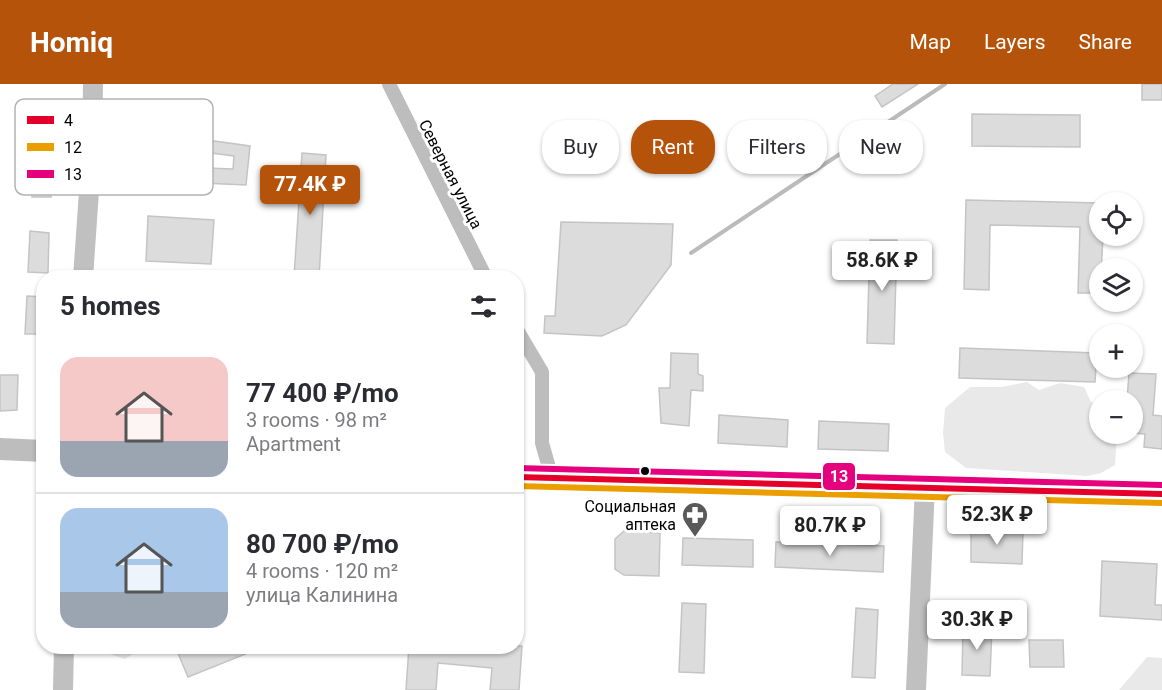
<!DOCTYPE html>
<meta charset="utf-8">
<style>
:root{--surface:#fff;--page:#f2f2f3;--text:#2b2b33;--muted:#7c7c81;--line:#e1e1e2;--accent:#b45309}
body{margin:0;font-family:Roboto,sans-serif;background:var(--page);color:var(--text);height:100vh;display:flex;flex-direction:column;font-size:22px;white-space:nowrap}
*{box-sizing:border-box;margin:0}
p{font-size:20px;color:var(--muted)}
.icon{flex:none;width:33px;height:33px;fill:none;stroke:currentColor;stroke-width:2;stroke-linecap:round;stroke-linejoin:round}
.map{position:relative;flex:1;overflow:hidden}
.drawer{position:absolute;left:36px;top:186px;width:488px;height:384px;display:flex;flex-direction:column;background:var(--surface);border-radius:24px;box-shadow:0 2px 4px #0004}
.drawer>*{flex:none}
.banner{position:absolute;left:542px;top:36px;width:530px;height:54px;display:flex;gap:12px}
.tools{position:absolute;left:1089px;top:108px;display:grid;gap:12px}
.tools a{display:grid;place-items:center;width:54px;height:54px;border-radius:50%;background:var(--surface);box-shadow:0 2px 4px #0004;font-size:30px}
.price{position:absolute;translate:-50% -51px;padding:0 14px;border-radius:6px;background:#fff;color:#222;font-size:20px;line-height:39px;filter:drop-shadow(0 2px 3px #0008)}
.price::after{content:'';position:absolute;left:50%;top:36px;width:18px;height:14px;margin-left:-9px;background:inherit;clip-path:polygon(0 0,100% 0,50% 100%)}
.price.selected{background:var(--accent);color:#fff}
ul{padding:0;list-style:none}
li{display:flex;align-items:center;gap:18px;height:150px;padding:0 24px}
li+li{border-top:2px solid var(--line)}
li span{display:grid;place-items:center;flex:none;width:168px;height:120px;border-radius:18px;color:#555}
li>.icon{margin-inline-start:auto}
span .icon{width:72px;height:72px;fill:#fffc;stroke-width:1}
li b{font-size:26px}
h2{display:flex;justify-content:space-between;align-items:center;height:72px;padding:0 24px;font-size:26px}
.pill{padding:0 21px;border-radius:24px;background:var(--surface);box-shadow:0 2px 4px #0004;font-size:21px;line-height:54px}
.pill.selected{background:var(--accent);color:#fff}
header{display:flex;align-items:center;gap:36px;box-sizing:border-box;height:84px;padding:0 30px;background:var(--accent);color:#fff}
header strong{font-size:28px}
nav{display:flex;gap:33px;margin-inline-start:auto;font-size:21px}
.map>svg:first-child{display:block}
</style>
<header>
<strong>Homiq</strong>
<nav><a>Map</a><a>Layers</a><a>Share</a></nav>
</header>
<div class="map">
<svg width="1162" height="606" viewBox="0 0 1162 606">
<rect width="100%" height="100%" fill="#fff"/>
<path fill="#e9e9e9" d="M1027 298 1039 306 1060 299 1084 303 1091 318 1099 321 1100 350H1117L1115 381 1101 389 1087 392 966 384 945 368 943 349 945 324 970 303H1002Z
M89 563H144L125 575Z
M1147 573 1162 574V606H1119Z"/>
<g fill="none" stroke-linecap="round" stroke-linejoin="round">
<path stroke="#bbb" stroke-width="4" d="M691 169 945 0"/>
</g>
<path fill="#dcdcdc" stroke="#c4c4c4" stroke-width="1.5" d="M893 0H918L882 23 875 12Z
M1142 0H1162V16H1142Z
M972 30 1080 31V63L972 62Z
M127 45 250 62 246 101 156 97 157 82 233 85 234 72 125 58Z
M302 69 326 71 319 194H294Z
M33 77 52 78 51 113H32Z
M966 116 1100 119V152H1103L1100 209H1078L1080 143 990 141 989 206 964 205Z
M148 132 214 136 211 180 146 177Z
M561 138 673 140 671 181 626 241 602 252 544 249 545 232H555Z
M30 147 49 149 48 189 28 188Z
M870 156H897L894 260 867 259Z
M27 212 44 213V250H25Z
M960 264 1097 269 1095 298 959 294Z
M671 269 698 270V290L703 292V307L691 306 689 342 661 339 659 304H670Z
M1129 289 1156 290 1153 331 1162 332V365L1144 363 1145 350 1132 349V316H1127Z
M0 291H18L17 326 0 327Z
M719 331 788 336 787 363 718 359Z
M819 337 889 340 888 367 818 365Z
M971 445 1023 446 1022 480 971 478Z
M624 447 660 449 659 492 624 491 615 485V455Z
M683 454 753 456V483L682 481Z
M776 458 884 462 883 488 775 483Z
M1102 477 1157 480 1155 521H1162V536L1100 532Z
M682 519 706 520 704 589 679 588Z
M856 524 878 526 875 594 852 593Z
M963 543 992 544 990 592 962 591Z
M1029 556H1063L1064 583H1030Z
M189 562H263V563L188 593 177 567Z
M409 562H522L519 606H490L492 584 438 579 436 606H406Z"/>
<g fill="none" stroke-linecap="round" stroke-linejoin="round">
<path stroke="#bdbdbd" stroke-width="14" d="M389 0 486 194
M516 244 542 288V359L552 394"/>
<path stroke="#c0c0c0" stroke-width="20" d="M83 194 92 64 93 0
M63 606 64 562
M916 606 925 402"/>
<path stroke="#bdbdbd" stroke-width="22" d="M0 365 44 367
M516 393 665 399 925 402 1162 410"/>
<g stroke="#fff" stroke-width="10">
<path id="bus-1" d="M516 393 1162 410"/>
</g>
<g stroke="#fff" stroke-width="10">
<path id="bus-2" d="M516 402 1162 419"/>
</g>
<g stroke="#fff" stroke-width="10">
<path id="bus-3" d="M516 384 1162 401"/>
</g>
<use href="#bus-1" stroke="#e4002b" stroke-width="6"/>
<use href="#bus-2" stroke="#eb9e00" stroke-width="6"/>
<use href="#bus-3" stroke="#e5007d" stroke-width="6"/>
</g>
<defs>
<g id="pharmacy-pin" transform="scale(1.35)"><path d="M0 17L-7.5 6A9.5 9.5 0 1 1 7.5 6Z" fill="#595959" stroke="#fff"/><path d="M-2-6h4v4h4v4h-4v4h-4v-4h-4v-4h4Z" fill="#fff"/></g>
</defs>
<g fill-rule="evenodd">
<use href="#pharmacy-pin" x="695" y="431"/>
</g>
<circle fill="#000" stroke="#fff" stroke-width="2" cx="645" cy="387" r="5"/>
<g text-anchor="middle" stroke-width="6" stroke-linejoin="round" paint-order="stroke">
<g font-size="16" fill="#000" stroke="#fff">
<text transform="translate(451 90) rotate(63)" y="6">Северная улица</text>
</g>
<g font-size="16" fill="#000" stroke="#fff" text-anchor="end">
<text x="676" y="428">Социальная<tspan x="676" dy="18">аптека</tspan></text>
</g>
</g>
<rect x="15" y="15" width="198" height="96" rx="9" fill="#fff" stroke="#b2b2b2" stroke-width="1.5"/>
<rect x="27" y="32" width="27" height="8" fill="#e4002b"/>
<rect x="27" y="59" width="27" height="8" fill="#eb9e00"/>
<rect x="27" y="86" width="27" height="8" fill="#e5007d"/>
<g font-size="16" fill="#000">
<text x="64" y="42">4</text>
<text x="64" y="69">12</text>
<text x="64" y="96">13</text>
</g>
<rect stroke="#fff" stroke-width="2" x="822" y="378" width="34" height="29" rx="6" fill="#e5007d"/>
<g font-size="16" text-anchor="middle" font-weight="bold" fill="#fff">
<text x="839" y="398">13</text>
</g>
</svg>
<div class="tools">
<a><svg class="icon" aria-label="locate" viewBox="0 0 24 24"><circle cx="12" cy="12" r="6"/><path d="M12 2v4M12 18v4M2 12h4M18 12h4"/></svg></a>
<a><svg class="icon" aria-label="layers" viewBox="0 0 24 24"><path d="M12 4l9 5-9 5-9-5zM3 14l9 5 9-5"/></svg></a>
<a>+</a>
<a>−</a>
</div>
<b class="price selected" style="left:310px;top:132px">77.4K ₽</b>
<b class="price" style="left:882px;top:208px">58.6K ₽</b>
<b class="price" style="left:997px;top:462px">52.3K ₽</b>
<b class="price" style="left:830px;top:473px">80.7K ₽</b>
<b class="price" style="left:977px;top:567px">30.3K ₽</b>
<div class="banner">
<a class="pill">Buy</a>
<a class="pill selected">Rent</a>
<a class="pill">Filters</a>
<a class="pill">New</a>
</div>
<section class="drawer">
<h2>5 homes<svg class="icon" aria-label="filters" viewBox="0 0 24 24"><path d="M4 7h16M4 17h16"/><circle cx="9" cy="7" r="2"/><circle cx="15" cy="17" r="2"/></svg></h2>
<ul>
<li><span style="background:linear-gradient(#f6c9c9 70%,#9aa5b1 0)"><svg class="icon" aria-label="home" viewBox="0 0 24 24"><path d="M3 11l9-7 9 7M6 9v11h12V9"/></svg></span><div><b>77 400 ₽/mo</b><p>3 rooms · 98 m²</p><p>Apartment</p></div></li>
<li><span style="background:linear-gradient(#a9c7e8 70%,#9aa5b1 0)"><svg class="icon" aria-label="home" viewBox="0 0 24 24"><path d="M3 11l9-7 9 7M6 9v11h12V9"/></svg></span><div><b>80 700 ₽/mo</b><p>4 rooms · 120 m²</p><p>улица Калинина</p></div></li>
</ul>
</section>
</div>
